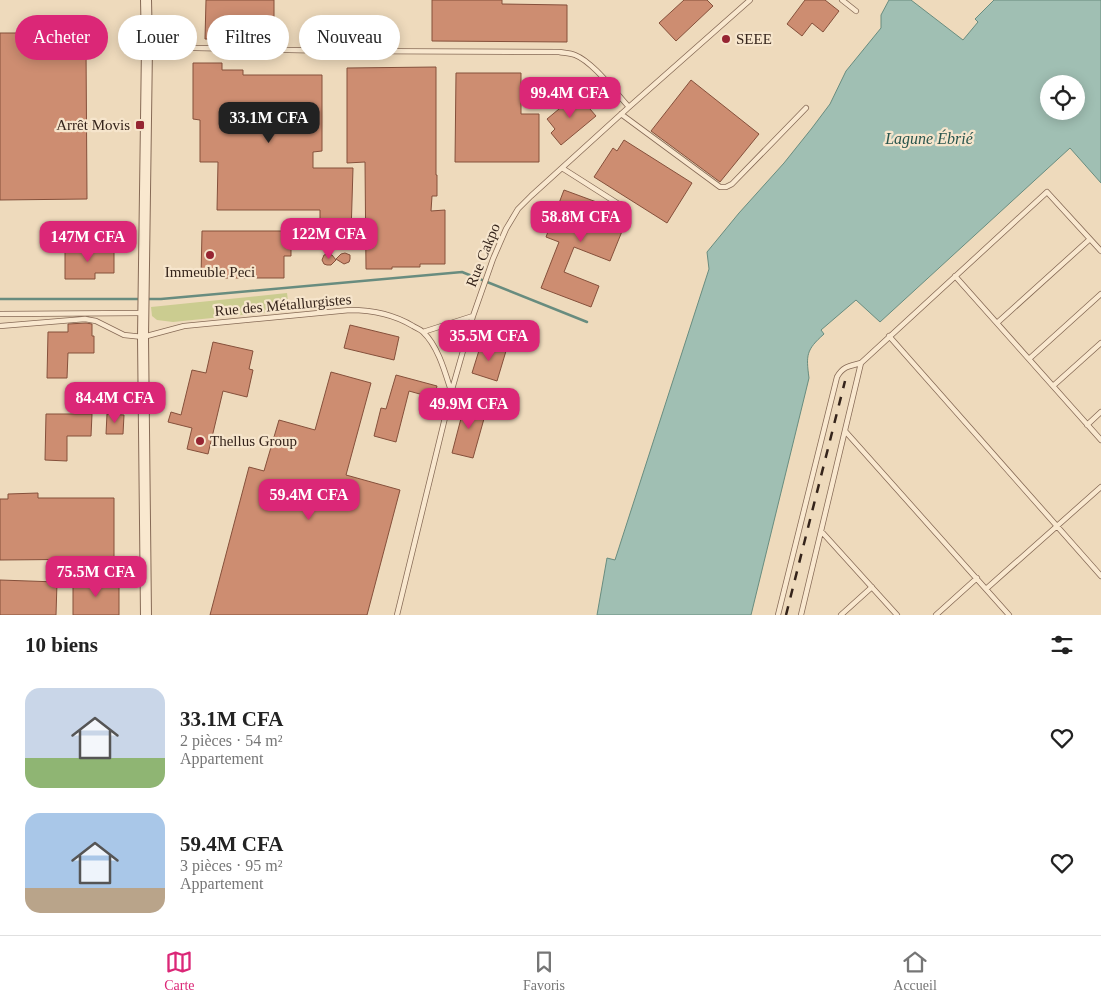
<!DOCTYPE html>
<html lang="fr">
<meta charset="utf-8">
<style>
:root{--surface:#fff;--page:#f2f2f2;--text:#222;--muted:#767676;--line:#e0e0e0;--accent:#db2777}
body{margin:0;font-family:Georgia,serif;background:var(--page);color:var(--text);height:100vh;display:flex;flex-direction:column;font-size:19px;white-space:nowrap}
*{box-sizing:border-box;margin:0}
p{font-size:16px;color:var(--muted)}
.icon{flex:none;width:28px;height:28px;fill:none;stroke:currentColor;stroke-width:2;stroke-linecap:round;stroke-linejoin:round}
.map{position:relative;height:615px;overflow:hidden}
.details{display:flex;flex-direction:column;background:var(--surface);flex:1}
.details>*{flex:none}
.banner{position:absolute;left:15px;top:15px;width:500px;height:45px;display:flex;gap:10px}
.buttons{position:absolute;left:1040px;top:75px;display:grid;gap:10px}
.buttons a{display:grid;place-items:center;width:45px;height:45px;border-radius:50%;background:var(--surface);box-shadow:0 2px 12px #0003;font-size:25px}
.price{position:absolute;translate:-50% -42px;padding:0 11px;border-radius:10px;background:var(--accent);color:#fff;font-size:16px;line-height:32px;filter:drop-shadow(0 1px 2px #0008)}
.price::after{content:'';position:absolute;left:50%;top:30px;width:15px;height:11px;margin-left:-8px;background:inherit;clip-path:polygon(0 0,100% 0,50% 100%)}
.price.current{background:#222;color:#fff}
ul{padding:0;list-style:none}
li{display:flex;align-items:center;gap:15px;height:125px;padding:0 25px}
li span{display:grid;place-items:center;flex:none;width:140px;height:100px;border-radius:15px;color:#555}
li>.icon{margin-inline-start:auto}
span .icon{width:60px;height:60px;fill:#fffc;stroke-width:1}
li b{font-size:21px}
h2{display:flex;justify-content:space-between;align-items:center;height:60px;padding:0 25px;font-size:21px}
.pill{padding:0 18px;border-radius:22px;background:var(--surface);box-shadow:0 2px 12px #0003;font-size:18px;line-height:45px}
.pill.current{background:var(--accent);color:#fff}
.menu{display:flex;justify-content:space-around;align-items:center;height:70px;border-top:1px solid var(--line);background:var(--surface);font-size:14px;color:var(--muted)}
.menu a{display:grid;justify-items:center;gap:2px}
.menu .current{color:var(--accent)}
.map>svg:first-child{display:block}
</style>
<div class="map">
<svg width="1101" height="615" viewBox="0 0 1101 615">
<rect width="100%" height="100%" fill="#eedabc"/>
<path fill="#cbcc90" d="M287 293 289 310 173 322 157 320 152 316 151 307Z"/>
<path fill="#a0bfb3" stroke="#688c7f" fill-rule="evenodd" d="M889 0H911L963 40 978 22 975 19 994 0H1101V183L1070 148 880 322 856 300 821 330 824 334C806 350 806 355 809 378L751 615H597L607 558 615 560 709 269 707 252 739 213 784 163 812 128 830 104 846 71 881 28V15ZM1049 84H1076V111H1049Z"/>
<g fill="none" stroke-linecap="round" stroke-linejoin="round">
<path stroke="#688c7f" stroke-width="2.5" d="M0 299H141
M146 299H161L462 272 587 322"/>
</g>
<path fill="#cd8d71" stroke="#85503b" d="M206 0H274V40L205 39Z
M432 0H502V4L567 5V42L432 41Z
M684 0H707L713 6 676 41 659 23Z
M805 0H825L839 11 823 32 812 23 802 36 787 24Z
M0 33H40V48H86L87 199 0 200Z
M193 63H222V70H243V75H322V151L313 152V168H353L351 234 320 233V210H217L218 162H200V120L193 119Z
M436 67V175H437V196H432L431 211 445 210V264H420V267H392V269H366L365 162 347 163V68Z
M456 73H521V114H539V162H455Z
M691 80 759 134 720 182 651 131Z
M577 94 596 116 561 145 551 133 555 129 547 119Z
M624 140 692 183 667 223 594 177 613 148 617 151Z
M564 190 629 214 610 261 574 247 564 272 599 286 591 307 541 288 559 242 546 237Z
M202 231H283V235H291V256H284V278H201Z
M65 249H114V273H95V279H65Z
M345 253 350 255V259L349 262 344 264 336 259 341 254Z
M328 254 332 255 336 260 331 265H327L324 264 322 260 324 255Z
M86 323 92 324V336H94V353H68L67 378H47L48 332H68V324Z
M350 325 399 337 394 360 344 348Z
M213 342 253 351 249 369 253 370 247 397 223 391 208 454 187 449 192 428 168 422 171 412 181 415 192 370 206 373Z
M481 344 506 351 497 381 472 373Z
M331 372 371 383 346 475 400 490 367 615H210L249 467 264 471 279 420 315 430Z
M396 375 437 386 434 398 409 391 396 442 374 436 381 408 386 409Z
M465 403 487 408 473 458 452 453Z
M46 414H92L91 436H67V461L45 460Z
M107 414 124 415 123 434H106Z
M38 493V498H114V559L0 560V499H8V494Z
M0 580 57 582 56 615H0Z
M119 580V615H73V581Z"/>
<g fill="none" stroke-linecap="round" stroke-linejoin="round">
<g stroke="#866a56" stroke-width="6">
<path id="service" d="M842 0 856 11
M147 47 336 51 559 52C564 53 570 53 575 55 593 62 615 92 629 107
M621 114 720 187H726L732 184 806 108
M562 168 628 210
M955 276 1101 440
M0 314 142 313
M997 323 1090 239
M0 326 85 319 96 321 124 335 143 337 184 326 350 310C372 310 393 314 413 326 416 328 420 329 423 332 438 346 445 372 451 391
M423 332 473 316
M889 336 1101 576
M1029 359 1101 294
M1053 386 1101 343
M1087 425 1101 412
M845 431 1009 615
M821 531 897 615
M986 589 1101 487
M397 615 451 393 473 316 493 259 506 229 518 209 531 196 629 107 750 0
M778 615 837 377C843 366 850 366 861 363L1047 192 1101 251
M801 615 861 363
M841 615 872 587
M936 615 977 578"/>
</g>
<g stroke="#866a56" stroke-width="12">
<path id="tertiary" d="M146 615 143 337 147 47 146 0"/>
</g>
<use href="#service" stroke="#f9e8cf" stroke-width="4.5"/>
<use href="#tertiary" stroke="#f9e8cf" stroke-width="10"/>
<path stroke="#35241b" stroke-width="2.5" stroke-dasharray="9 9" stroke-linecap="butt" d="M786 615 845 381"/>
</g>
<g fill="#962532" stroke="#f6e5cc" stroke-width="2">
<circle cx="726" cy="39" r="5"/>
<rect x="135" y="120" width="10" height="10" rx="2.5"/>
<circle cx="210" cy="255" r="5"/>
<circle cx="200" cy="441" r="5"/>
</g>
<g text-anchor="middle" stroke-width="4.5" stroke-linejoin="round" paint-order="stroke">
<g font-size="15" fill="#35241b" stroke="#f6e5cc" text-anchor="start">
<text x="736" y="44">SEEE</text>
<text x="130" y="130" text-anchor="end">Arrêt Movis</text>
<text x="210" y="277" text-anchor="middle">Immeuble Peci</text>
<text x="210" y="446">Thellus Group</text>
</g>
<g font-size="15" fill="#35241b" stroke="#f6e5cc">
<text transform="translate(483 255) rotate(-68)" y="5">Rue Cakpo</text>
<text transform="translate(283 305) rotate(-5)" y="5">Rue des Métallurgistes</text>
</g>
<g font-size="16" font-style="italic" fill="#29554d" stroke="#f6e5cc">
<text x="929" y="144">Lagune Ébrié</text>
</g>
</g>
</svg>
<div class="buttons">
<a><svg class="icon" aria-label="locate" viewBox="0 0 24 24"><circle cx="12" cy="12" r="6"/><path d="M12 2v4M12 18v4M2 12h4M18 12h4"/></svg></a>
</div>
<b class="price" style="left:570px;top:119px">99.4M CFA</b>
<b class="price current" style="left:269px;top:144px">33.1M CFA</b>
<b class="price" style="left:581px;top:243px">58.8M CFA</b>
<b class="price" style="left:329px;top:260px">122M CFA</b>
<b class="price" style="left:88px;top:263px">147M CFA</b>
<b class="price" style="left:489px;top:362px">35.5M CFA</b>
<b class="price" style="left:115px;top:424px">84.4M CFA</b>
<b class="price" style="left:469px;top:430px">49.9M CFA</b>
<b class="price" style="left:309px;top:521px">59.4M CFA</b>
<b class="price" style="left:96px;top:598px">75.5M CFA</b>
<div class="banner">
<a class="pill current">Acheter</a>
<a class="pill">Louer</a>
<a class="pill">Filtres</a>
<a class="pill">Nouveau</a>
</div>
</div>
<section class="details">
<h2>10 biens<svg class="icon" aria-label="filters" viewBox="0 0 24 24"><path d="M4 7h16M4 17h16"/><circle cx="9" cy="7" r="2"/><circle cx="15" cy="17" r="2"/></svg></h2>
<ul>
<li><span style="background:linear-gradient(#c9d6e8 70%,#8fb573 0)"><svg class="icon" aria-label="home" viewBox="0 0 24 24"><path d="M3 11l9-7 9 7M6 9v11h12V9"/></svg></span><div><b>33.1M CFA</b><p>2 pièces · 54 m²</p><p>Appartement</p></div><svg class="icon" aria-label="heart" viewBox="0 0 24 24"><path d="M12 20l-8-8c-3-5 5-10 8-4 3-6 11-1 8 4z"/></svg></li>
<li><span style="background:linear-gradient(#a9c7e8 75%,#b9a48a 0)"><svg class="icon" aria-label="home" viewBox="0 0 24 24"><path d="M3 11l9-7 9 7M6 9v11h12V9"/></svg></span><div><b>59.4M CFA</b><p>3 pièces · 95 m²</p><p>Appartement</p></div><svg class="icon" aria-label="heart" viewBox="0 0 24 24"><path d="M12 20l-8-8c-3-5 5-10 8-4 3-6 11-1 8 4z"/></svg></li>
</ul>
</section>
<nav class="menu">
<a class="current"><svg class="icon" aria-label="map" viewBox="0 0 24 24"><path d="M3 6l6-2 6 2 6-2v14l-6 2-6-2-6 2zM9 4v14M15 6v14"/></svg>Carte</a>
<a><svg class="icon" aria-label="saved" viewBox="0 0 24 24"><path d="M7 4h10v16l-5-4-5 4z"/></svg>Favoris</a>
<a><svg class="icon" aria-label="home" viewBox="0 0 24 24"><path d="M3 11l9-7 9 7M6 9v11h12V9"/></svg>Accueil</a>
</nav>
